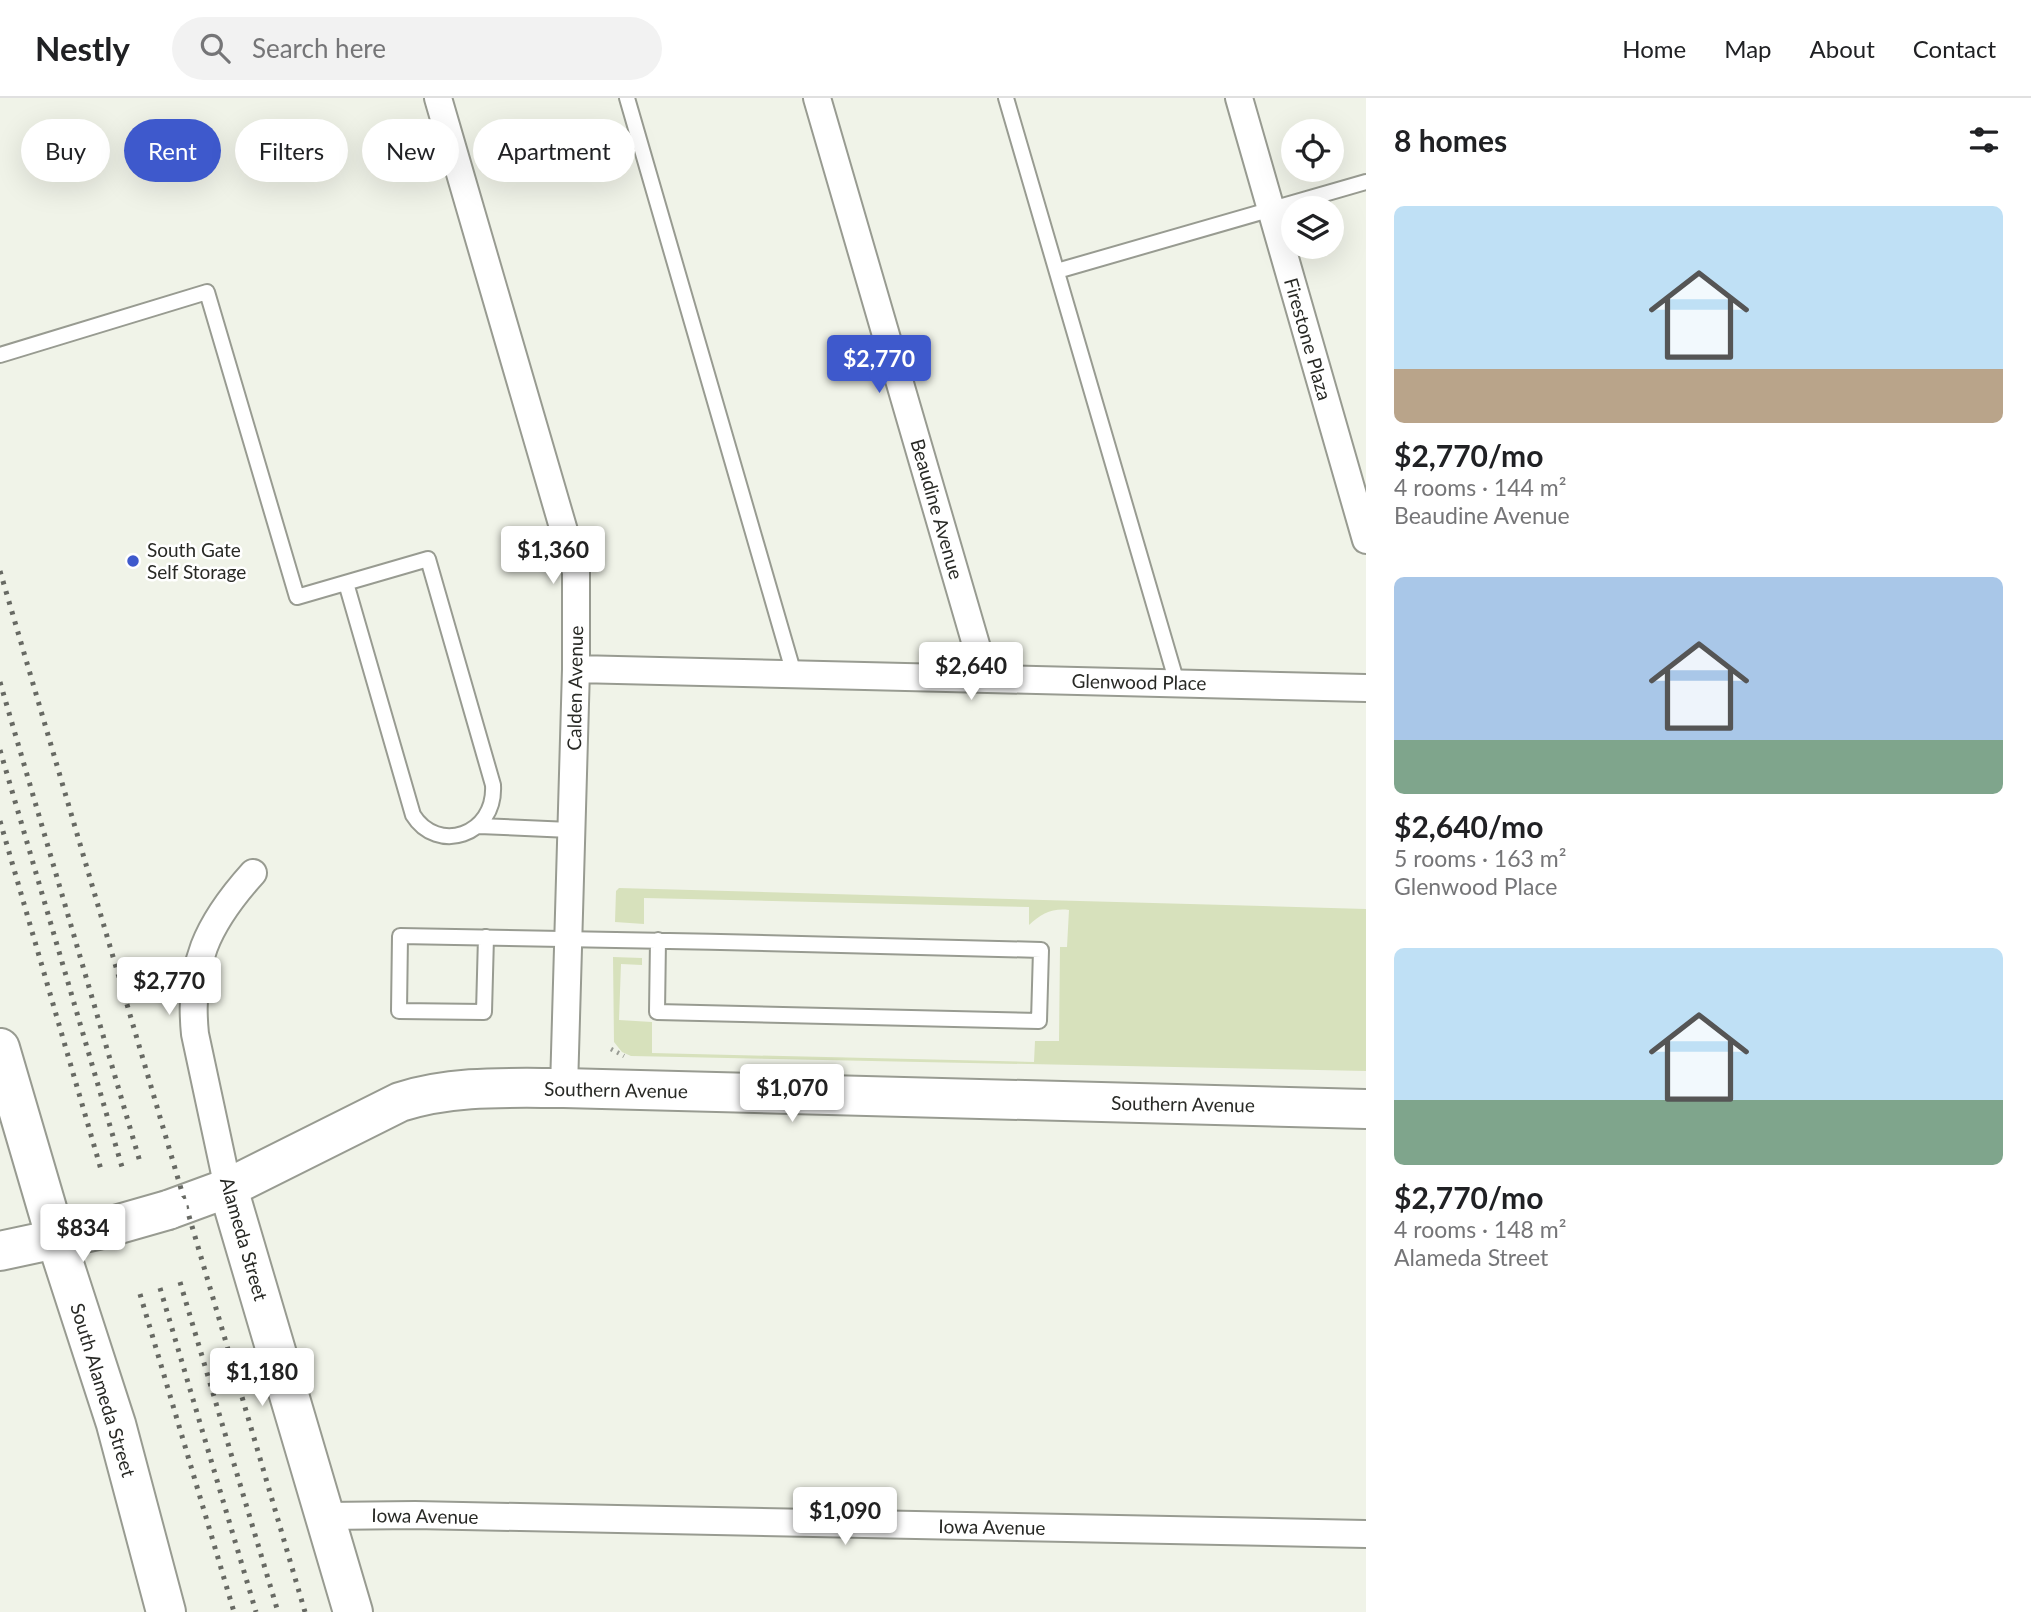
<!DOCTYPE html>
<meta charset="utf-8">
<style>
:root{--surface:#fff;--page:#f2f2f2;--text:#202124;--muted:#757577;--line:#e0e0e0;--accent:#3e59cc}
body{margin:0;font-family:Lato,sans-serif;background:var(--page);color:var(--text);height:100vh;display:flex;flex-direction:column;font-size:26px;white-space:nowrap}
*{box-sizing:border-box;margin:0}
p{font-size:23px;color:var(--muted)}
.icon{flex:none;width:38px;height:38px;fill:none;stroke:currentColor;stroke-width:2;stroke-linecap:round;stroke-linejoin:round}
.map{position:relative;flex:1;overflow:hidden}
.side{display:flex;flex-direction:column;background:var(--surface);width:665px}
.side>*{flex:none}
.top-card{position:absolute;left:21px;top:21px;width:665px;height:63px;display:flex;gap:14px}
.fabs{position:absolute;left:1281px;top:21px;display:grid;gap:14px}
.fabs a{display:grid;place-items:center;width:63px;height:63px;border-radius:50%;background:var(--surface);box-shadow:0 7px 28px #0002;font-size:35px}
.price{position:absolute;translate:-50% -60px;padding:0 16px;border-radius:7px;background:#fff;color:#222;font-size:23px;line-height:46px;filter:drop-shadow(0 2px 4px #0008)}
.price::after{content:'';position:absolute;left:50%;top:42px;width:21px;height:16px;margin-left:-10px;background:inherit;clip-path:polygon(0 0,100% 0,50% 100%)}
.price.active{background:var(--accent);color:#fff}
ul{padding:0;list-style:none}
li{display:grid;align-content:center;gap:14px;height:371px;padding:0 28px}
li span{display:grid;place-items:center;height:217px;border-radius:10px;color:#555}
li>.icon{margin-inline-start:auto}
span .icon{width:126px;height:126px;fill:#fffc;stroke-width:1}
li b{font-size:30px}
h2{display:flex;justify-content:space-between;align-items:center;height:84px;padding:0 28px;font-size:30px}
.tag{padding:0 24px;border-radius:32px;background:var(--surface);box-shadow:0 7px 28px #0002;font-size:24px;line-height:63px}
.tag.active{background:var(--accent);color:#fff}
header{display:flex;align-items:center;gap:42px;box-sizing:border-box;height:98px;padding:0 35px;background:var(--surface);border-bottom:2px solid var(--line)}
header strong{font-size:33px}
nav{display:flex;gap:38px;margin-inline-start:auto;font-size:24px}
.search{width:490px;height:63px;background:var(--page);display:flex;align-items:center;gap:18px;box-sizing:border-box;padding:0 24px;border-radius:38px;color:var(--muted);font-size:26px}
main{display:flex;flex:1;min-height:0}
.map>svg:first-child{display:block}
</style>
<header>
<strong>Nestly</strong>
<div class="search"><svg class="icon" aria-label="search" viewBox="0 0 24 24"><circle cx="10" cy="10" r="6"/><path d="M15 15l6 6"/></svg>Search here</div>
<nav><a>Home</a><a>Map</a><a>About</a><a>Contact</a></nav>
</header>
<main>
<div class="map">
<svg width="1366" height="1514" viewBox="0 0 1366 1514">
<rect width="100%" height="100%" fill="#f0f3e8"/>
<path fill="#d7e1bc" d="M619 790 1366 811V973L631 958 622 954 614 944 613 859 642 860V867L621 866 619 922 652 924V955L1034 964 1035 943H1059L1060 849H1067L1069 812C1052 810 1041 816 1029 827V809L644 800V826L615 824 616 793Z"/>
<g fill="none" stroke-linecap="round" stroke-linejoin="round">
<g stroke="#989b91" stroke-width="18">
<path id="lane" d="M627 0 794 576
M1006 0 1177 585
M1057 173 1366 84
M0 257 207 194 297 499 428 461 493 687C496 738 437 756 413 717L346 485
M479 728 570 732
M486 839 484 914 399 913 400 838C614 841 827 846 1041 852L1039 923 657 914 658 842"/>
</g>
<g stroke="#989b91" stroke-width="30">
<path id="street" d="M438 0 576 474V571L564 990
M817 0 986 581
M1239 0 1366 442
M576 571 1366 590
M228 1090 195 936C188 867 207 826 253 775
M325 1418 415 1417 1366 1436"/>
</g>
<g stroke="#989b91" stroke-width="42">
<path id="secondary" d="M228 1090 353 1514
M168 1112 228 1090 400 1004C453 987 508 990 564 990L1366 1011
M0 1153 98 1132"/>
</g>
<g stroke="#989b91" stroke-width="42">
<path id="primary" d="M0 950 56 1141 116 1326 166 1514"/>
</g>
<path stroke="#999c94" stroke-width="4.5" stroke-dasharray="2 5" stroke-linecap="butt" d="M611 951 624 958"/>
<use href="#lane" stroke="#fff" stroke-width="14"/>
<use href="#street" stroke="#fff" stroke-width="26"/>
<use href="#secondary" stroke="#fff" stroke-width="38"/>
<use href="#primary" stroke="#fff" stroke-width="38"/>
<path stroke="#676963" stroke-width="5" stroke-dasharray="3.5 7" stroke-linecap="butt" d="M0 473 305 1514
M0 584 140 1064
M0 652 122 1069
M0 723 102 1075
M180 1184 278 1514
M160 1190 256 1514
M140 1196 234 1514"/>
<g stroke="#989b91" stroke-width="42" stroke-linecap="butt">
<path id="secondary-bridge" d="M98 1132 168 1112"/>
</g>
<use href="#secondary-bridge" stroke="#fff" stroke-width="38"/>
</g>
<circle fill="#3e59cc" stroke="#fff" stroke-width="2.5" cx="133" cy="463" r="7"/>
<g text-anchor="middle" stroke-width="5" stroke-linejoin="round" paint-order="stroke">
<g font-size="19" fill="#282925" stroke="#fff">
<text transform="translate(1308 241) rotate(74)" y="7">Firestone Plaza</text>
<text transform="translate(937 411) rotate(74)" y="7">Beaudine Avenue</text>
<text transform="translate(1139 584) rotate(1)" y="7">Glenwood Place</text>
<text transform="translate(575 590) rotate(-89)" y="7">Calden Avenue</text>
<text transform="translate(616 992) rotate(1)" y="7">Southern Avenue</text>
<text transform="translate(1183 1006) rotate(1)" y="7">Southern Avenue</text>
<text transform="translate(244 1141) rotate(74)" y="7">Alameda Street</text>
<text transform="translate(103 1292) rotate(73)" y="7">South Alameda Street</text>
<text transform="translate(425 1418) rotate(1)" y="7">Iowa Avenue</text>
<text transform="translate(992 1429) rotate(1)" y="7">Iowa Avenue</text>
</g>
<g font-size="19" fill="#282925" stroke="#fff" text-anchor="start">
<text x="147" y="459">South Gate<tspan x="147" dy="22">Self Storage</tspan></text>
</g>
</g>
</svg>
<div class="fabs">
<a><svg class="icon" aria-label="locate" viewBox="0 0 24 24"><circle cx="12" cy="12" r="6"/><path d="M12 2v4M12 18v4M2 12h4M18 12h4"/></svg></a>
<a><svg class="icon" aria-label="layers" viewBox="0 0 24 24"><path d="M12 4l9 5-9 5-9-5zM3 14l9 5 9-5"/></svg></a>
</div>
<b class="price active" style="left:879px;top:297px">$2,770</b>
<b class="price" style="left:553px;top:488px">$1,360</b>
<b class="price" style="left:971px;top:604px">$2,640</b>
<b class="price" style="left:169px;top:919px">$2,770</b>
<b class="price" style="left:792px;top:1026px">$1,070</b>
<b class="price" style="left:83px;top:1166px">$834</b>
<b class="price" style="left:262px;top:1310px">$1,180</b>
<b class="price" style="left:845px;top:1449px">$1,090</b>
<div class="top-card">
<a class="tag">Buy</a>
<a class="tag active">Rent</a>
<a class="tag">Filters</a>
<a class="tag">New</a>
<a class="tag">Apartment</a>
</div>
</div>
<section class="side">
<h2>8 homes<svg class="icon" aria-label="filters" viewBox="0 0 24 24"><path d="M4 7h16M4 17h16"/><circle cx="9" cy="7" r="2"/><circle cx="15" cy="17" r="2"/></svg></h2>
<ul>
<li><span style="background:linear-gradient(#bfe0f5 75%,#b9a48a 0)"><svg class="icon" aria-label="home" viewBox="0 0 24 24"><path d="M3 11l9-7 9 7M6 9v11h12V9"/></svg></span><div><b>$2,770/mo</b><p>4 rooms · 144 m²</p><p>Beaudine Avenue</p></div></li>
<li><span style="background:linear-gradient(#a9c7e8 75%,#7fa58c 0)"><svg class="icon" aria-label="home" viewBox="0 0 24 24"><path d="M3 11l9-7 9 7M6 9v11h12V9"/></svg></span><div><b>$2,640/mo</b><p>5 rooms · 163 m²</p><p>Glenwood Place</p></div></li>
<li><span style="background:linear-gradient(#bfe0f5 70%,#7fa58c 0)"><svg class="icon" aria-label="home" viewBox="0 0 24 24"><path d="M3 11l9-7 9 7M6 9v11h12V9"/></svg></span><div><b>$2,770/mo</b><p>4 rooms · 148 m²</p><p>Alameda Street</p></div></li>
</ul>
</section>
</main>
